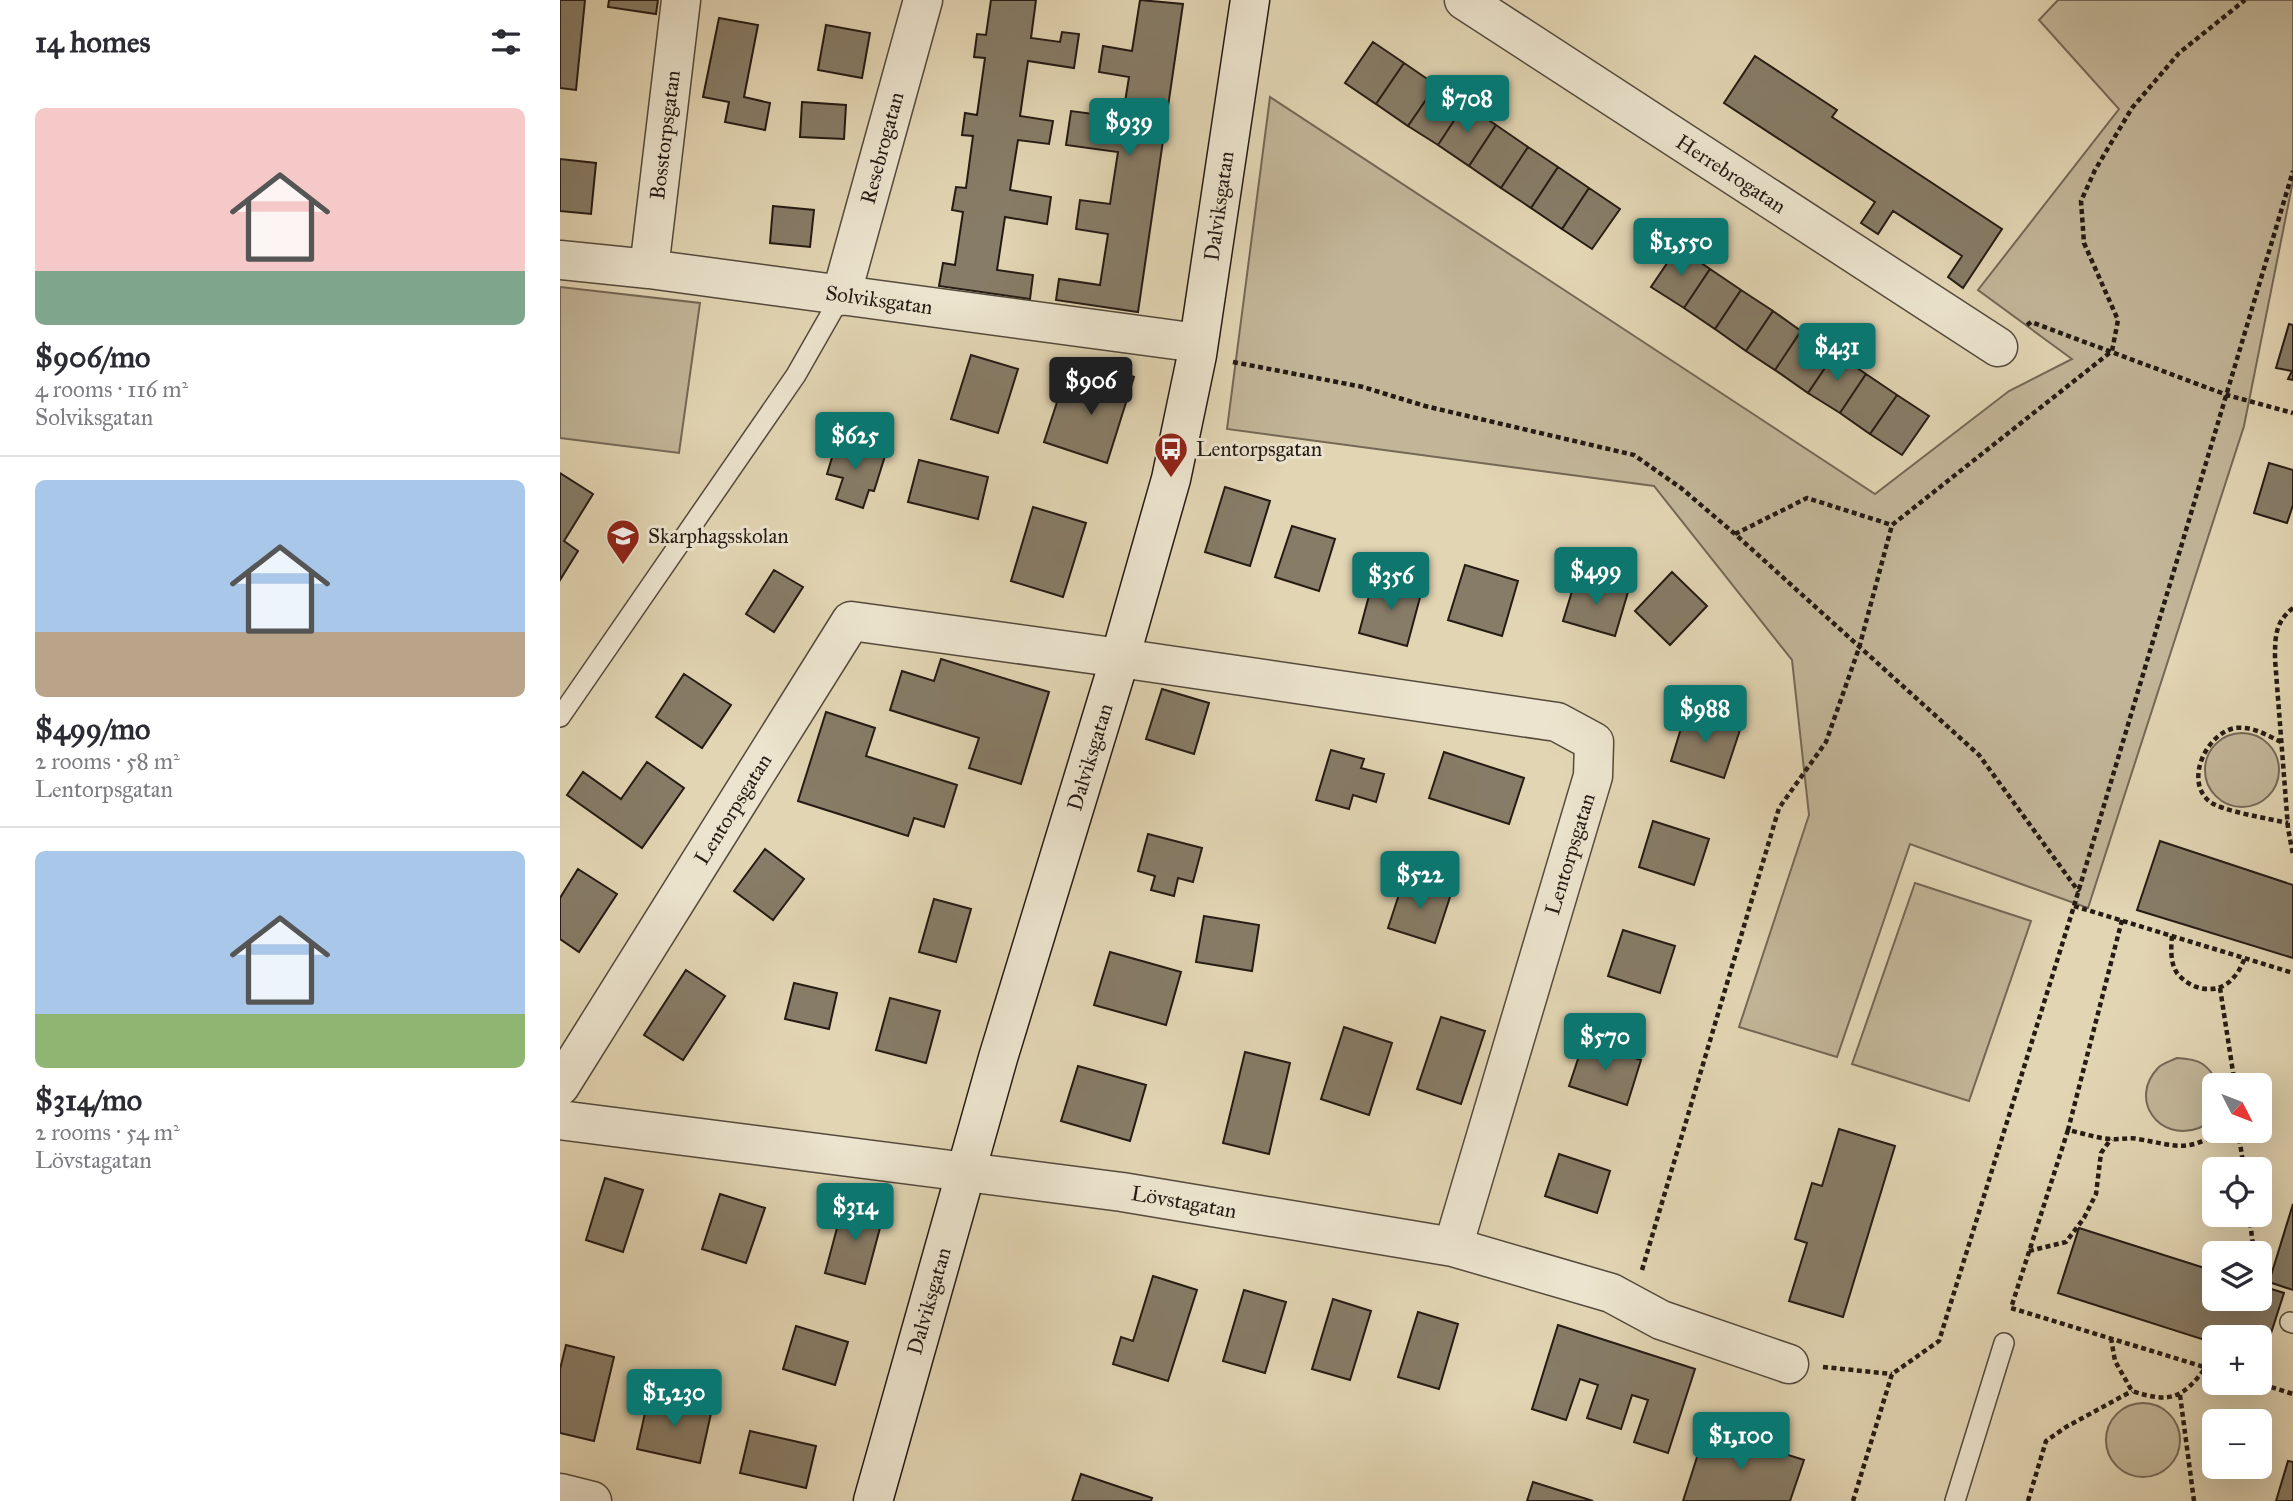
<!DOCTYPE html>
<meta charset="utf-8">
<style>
:root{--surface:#fff;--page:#f2f2f3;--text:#2b2b33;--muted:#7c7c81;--line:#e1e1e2;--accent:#0f766e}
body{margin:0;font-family:"IM FELL Great Primer",serif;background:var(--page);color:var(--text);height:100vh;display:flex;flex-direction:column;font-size:26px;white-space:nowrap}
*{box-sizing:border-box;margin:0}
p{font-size:23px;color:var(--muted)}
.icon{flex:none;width:38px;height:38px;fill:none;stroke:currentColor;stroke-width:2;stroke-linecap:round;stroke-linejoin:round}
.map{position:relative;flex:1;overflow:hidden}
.details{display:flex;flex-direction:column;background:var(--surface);width:560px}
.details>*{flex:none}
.needle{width:46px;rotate:132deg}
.controls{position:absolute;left:1642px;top:1073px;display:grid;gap:14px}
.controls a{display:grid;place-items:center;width:70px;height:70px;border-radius:10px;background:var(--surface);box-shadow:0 7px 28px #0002;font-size:35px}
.price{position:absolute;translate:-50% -60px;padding:0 16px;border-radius:7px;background:var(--accent);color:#fff;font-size:23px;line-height:46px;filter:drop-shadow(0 2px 4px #0008)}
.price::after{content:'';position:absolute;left:50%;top:42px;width:21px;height:16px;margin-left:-10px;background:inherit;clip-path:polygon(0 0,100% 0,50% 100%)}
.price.selected{background:#222;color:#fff}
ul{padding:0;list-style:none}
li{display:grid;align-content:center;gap:14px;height:371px;padding:0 35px}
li+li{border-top:2px solid var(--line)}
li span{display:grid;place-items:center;height:217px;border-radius:10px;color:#555}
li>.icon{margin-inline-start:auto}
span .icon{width:126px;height:126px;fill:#fffc;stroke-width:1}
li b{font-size:30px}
h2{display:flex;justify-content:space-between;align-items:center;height:84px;padding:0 35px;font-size:30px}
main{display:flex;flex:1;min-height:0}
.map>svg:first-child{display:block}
</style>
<main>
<section class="details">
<h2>14 homes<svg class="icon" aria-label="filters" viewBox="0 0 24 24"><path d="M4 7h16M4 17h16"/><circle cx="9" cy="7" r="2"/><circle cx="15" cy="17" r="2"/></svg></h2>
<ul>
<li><span style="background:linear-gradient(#f6c9c9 75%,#7fa58c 0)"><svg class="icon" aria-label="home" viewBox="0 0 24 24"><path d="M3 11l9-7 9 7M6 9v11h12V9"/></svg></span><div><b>$906/mo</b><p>4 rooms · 116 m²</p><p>Solviksgatan</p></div></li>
<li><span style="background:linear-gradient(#a9c7e8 70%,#b9a48a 0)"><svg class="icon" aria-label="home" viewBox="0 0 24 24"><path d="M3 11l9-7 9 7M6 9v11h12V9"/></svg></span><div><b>$499/mo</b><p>2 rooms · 58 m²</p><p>Lentorpsgatan</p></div></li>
<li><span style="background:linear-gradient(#a9c7e8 75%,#8fb573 0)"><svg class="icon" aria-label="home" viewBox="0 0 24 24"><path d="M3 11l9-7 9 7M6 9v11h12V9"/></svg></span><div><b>$314/mo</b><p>2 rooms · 54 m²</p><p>Lövstagatan</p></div></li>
</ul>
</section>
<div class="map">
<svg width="1733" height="1501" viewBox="0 0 1733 1501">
<rect width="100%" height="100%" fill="#e2d5b3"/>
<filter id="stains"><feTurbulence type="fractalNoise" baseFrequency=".00286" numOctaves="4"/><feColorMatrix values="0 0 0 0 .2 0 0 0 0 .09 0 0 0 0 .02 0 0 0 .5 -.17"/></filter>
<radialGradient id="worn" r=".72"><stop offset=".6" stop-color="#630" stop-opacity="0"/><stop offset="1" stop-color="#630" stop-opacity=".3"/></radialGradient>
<path fill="#c2b598" stroke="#746856" stroke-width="2" d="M1498 0H1733V181L1684 426 1528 908 1350 844 1277 1057 1179 1027 1249 815 1232 660 1094 486 667 429 710 97 1315 494 1449 391 1512 359 1418 290 1559 109 1479 20Z
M0 287 140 303 119 453 0 438Z
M1645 770a37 37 0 1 1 74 0a37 37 0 1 1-74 0Z
M1355 883 1471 921 1409 1101 1292 1064Z
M1617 1058C1641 1059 1647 1064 1660 1085H1654C1654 1093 1656 1105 1654 1113 1652 1120 1645 1125 1639 1128 1599 1143 1568 1099 1598 1068 1602 1063 1611 1061 1617 1058Z
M1546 1440a37 37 0 1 1 74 0a37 37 0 1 1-74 0Z"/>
<path fill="#877c67" stroke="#251b14" stroke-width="2" d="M0 0H25L16 90 0 88Z
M49 0H98L96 14 48 7Z
M431 0H476L471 38 500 42 502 32 519 34 514 68 468 61 460 116 493 121 489 144 458 140 450 190 491 197 487 224 445 217 437 270 473 275 470 299 379 286 383 263 395 265 403 212 392 210 396 187 406 188 413 136 402 135 405 113 417 115 425 58 414 57 417 34 426 35Z
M580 0 623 4 578 312 496 300 499 279 540 285 548 234 516 229 520 200 550 204 558 152 506 145 511 111 534 114 532 122 561 127 569 77 539 72 543 46 572 51Z
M159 18 198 25 184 97 210 103 205 130 165 122 169 102 143 97Z
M266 25 310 33 302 78 258 70Z
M813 42 844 63 816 104 785 83Z
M1195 56 1277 110 1272 117 1442 229 1403 288 1388 277 1402 256 1333 211 1318 234 1301 223 1315 202 1164 103Z
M844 63 876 85 848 126 816 104Z
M876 85 905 104 878 145 848 126Z
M242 102 286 105 284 139 240 137Z
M905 104 936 125 909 166 878 145Z
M936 125 968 147 941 188 909 166Z
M968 147 998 167 971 208 941 188Z
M0 159 36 163 31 214 0 211Z
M998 167 1029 188 1002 229 971 208Z
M1029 188 1060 209 1032 249 1002 229Z
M213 206 254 210 250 247 210 243Z
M1118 247 1150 269 1124 308 1091 287Z
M1150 269 1181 290 1155 329 1124 308Z
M1181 290 1213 311 1186 351 1155 329Z
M1213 311 1241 331 1215 370 1186 351Z
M1729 324 1733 325V380L1728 379 1732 371 1716 368Z
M1241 331 1275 353 1248 393 1215 370Z
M1275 353 1306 374 1280 413 1248 393Z
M411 355 458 369 438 433 391 419Z
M545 367 574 377 547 463 484 442 502 387 536 398Z
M1306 374 1337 395 1310 434 1280 413Z
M1337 395 1369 416 1342 455 1310 434Z
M277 441 325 456 314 491 309 490 303 508 276 499 283 478 267 474Z
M359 460 428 477 418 519 348 502Z
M1709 463 1733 470V505L1727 523 1694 513Z
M0 473 33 494 4 541 18 551 0 580Z
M665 487 710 501 690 566 645 552Z
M473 507 526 523 503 597 451 581Z
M732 526 775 539 759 591 715 577Z
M905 565 958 581 942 636 888 620Z
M214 570 243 587 214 632 186 614Z
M1112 572 1147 606 1110 645 1075 611Z
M814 577 862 590 847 646 799 633Z
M1016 578 1068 592 1055 636 1003 621Z
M381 659 489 692 461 784 409 768 419 738 330 710 342 671 374 681Z
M124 674 171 705 142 748 96 717Z
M602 689 649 703 634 754 586 739Z
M266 712 315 728 306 756 397 785 384 827 354 818 348 836 238 801Z
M1126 712 1180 730 1164 778 1111 761Z
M771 750 804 759 801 768 824 774 816 802 793 795 789 809 756 800Z
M884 752 964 778 949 824 869 798Z
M87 762 124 788 82 848 7 795 23 772 61 799Z
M1093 821 1149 839 1134 885 1079 867Z
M588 834 642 848 633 882 618 878 614 896 591 890 595 876 578 871Z
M1600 841 1733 885V958L1577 910Z
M205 849 244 879 213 920 174 891Z
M18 869 57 894 19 952 0 939V898Z
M844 879 891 894 875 943 828 928Z
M374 899 411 909 396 962 359 952Z
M644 916 699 925 692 971 636 962Z
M1063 930 1115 946 1100 993 1048 976Z
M550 952 621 972 606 1025 534 1005Z
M126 970 165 996 123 1060 84 1035Z
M234 983 277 993 269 1029 225 1019Z
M330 998 380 1011 366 1063 316 1050Z
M881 1017 925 1031 901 1104 857 1089Z
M784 1027 832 1043 809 1115 761 1099Z
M1024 1041 1081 1060 1067 1105 1009 1086Z
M685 1052 730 1063 709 1154 663 1143Z
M518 1066 586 1085 570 1141 501 1121Z
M1279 1129 1335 1146 1283 1317 1229 1301 1247 1243 1235 1239 1252 1183 1262 1186Z
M999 1154 1050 1171 1037 1213 985 1196Z
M45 1178 83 1190 63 1252 26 1240Z
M160 1194 205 1208 186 1263 142 1249Z
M284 1202 324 1213 305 1284 265 1273Z
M1733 1204V1290L1709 1282Z
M1519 1228 1654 1271V1298H1699V1285L1724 1293 1703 1358 1699 1357V1337H1654V1343L1498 1293Z
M593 1276 637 1290 608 1381 553 1364 561 1337 573 1341Z
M684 1290 726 1302 705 1373 663 1361Z
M773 1299 811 1311 790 1380 752 1369Z
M858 1312 898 1324 879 1389 838 1377Z
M998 1325 1135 1369 1108 1453 1074 1442 1088 1400 1072 1395 1061 1429 1027 1418 1038 1385 1020 1379 1006 1420 972 1409Z
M236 1326 288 1342 275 1385 223 1369Z
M6 1345 54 1357 34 1441 0 1433V1369Z
M89 1395 152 1409 140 1463 77 1449Z
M1146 1429 1244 1460 1230 1501H1123Z
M190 1431 256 1446 246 1488 180 1473Z
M1728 1461 1733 1462V1501H1716Z
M521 1474 592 1498 591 1501H512Z
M973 1482 1033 1501H967Z"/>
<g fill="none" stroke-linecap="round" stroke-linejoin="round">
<g stroke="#544a3c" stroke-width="22">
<path id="lane" d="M0 717 236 375 281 296
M1730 1322 1733 1323
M1395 1501 1444 1343"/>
</g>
<g stroke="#544a3c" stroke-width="41">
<path id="street" d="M904 0 1438 347
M0 260 89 269 638 343
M89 269 121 0
M281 296 363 0
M0 1086 291 621 560 658 997 722 1034 742 1033 776 893 1247
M0 1120 562 1192 893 1247 1051 1293 1101 1320 1229 1364
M0 1493 32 1501"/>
</g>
<g stroke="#251b14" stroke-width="41">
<path id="secondary" d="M313 1501 438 1058 560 658 611 479 637 355 690 0"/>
</g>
<path stroke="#251b14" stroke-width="4.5" stroke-dasharray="5 3.5" stroke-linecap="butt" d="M1467 325 1471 322 1667 395 1733 413
M673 362 803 387 865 406 1074 455 1121 488 1175 534 1419 755 1519 892
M1175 534 1247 498 1332 525 1552 351 1558 320 1524 243 1521 201 1535 170 1572 108 1619 53 1685 0
M1733 608C1715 622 1715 637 1715 659L1728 828 1733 855
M1721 742C1707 735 1692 726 1675 728 1647 733 1624 780 1649 801 1660 811 1711 819 1728 823
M1514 906 1733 973
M1562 920 1508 1130C1522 1133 1536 1138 1551 1139 1560 1140 1569 1137 1578 1139 1614 1145 1628 1154 1661 1130
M1612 936C1611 947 1610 963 1617 973 1631 991 1659 996 1674 977 1679 972 1682 964 1685 958
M1660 988 1675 1085
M1508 1130 1451 1308 1654 1370
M1678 1130 1684 1169
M1689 1214 1694 1253
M1469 1251 1506 1242 1524 1218 1536 1194 1541 1153 1551 1139
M1082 1270 1219 808 1266 742 1299 648 1332 525
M1551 1338 1555 1361 1572 1391C1609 1403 1622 1400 1646 1367
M1263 1367 1332 1374
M1695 1382 1733 1394
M1620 1395 1634 1501
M1293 1501 1332 1374 1379 1341 1514 906 1733 171
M1468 1501 1486 1441 1506 1427 1572 1391"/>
<use href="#lane" stroke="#ece4ce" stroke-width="19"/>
<use href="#street" stroke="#ece4ce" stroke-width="38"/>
<use href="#secondary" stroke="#ece4ce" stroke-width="38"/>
</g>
<defs>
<g id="bus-pin" transform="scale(1.75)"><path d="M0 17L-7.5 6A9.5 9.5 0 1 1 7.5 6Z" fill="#8f2418" stroke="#ece4ce"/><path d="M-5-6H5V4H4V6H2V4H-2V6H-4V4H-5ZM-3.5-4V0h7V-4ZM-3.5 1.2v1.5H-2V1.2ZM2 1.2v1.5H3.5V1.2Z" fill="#fff"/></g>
<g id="school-pin" transform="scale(1.75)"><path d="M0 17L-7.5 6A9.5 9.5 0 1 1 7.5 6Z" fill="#8f2418" stroke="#ece4ce"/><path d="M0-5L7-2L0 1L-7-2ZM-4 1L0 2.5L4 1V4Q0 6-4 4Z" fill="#fff"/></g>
</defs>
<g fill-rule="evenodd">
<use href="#bus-pin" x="611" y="449"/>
<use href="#school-pin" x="63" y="536"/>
</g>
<g text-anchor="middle" stroke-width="6" stroke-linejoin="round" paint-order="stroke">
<g font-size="21" fill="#251b14" stroke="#ece4ce">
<text transform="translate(105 135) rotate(-83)" y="7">Bosstorpsgatan</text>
<text transform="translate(322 148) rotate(-75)" y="7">Resebrogatan</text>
<text transform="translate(1171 174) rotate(33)" y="7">Herrebrogatan</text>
<text transform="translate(659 206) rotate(-82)" y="7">Dalviksgatan</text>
<text transform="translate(319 300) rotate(8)" y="7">Solviksgatan</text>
<text transform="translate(530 757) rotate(-73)" y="7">Dalviksgatan</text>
<text transform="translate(173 809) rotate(-58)" y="7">Lentorpsgatan</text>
<text transform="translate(1010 854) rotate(-73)" y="7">Lentorpsgatan</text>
<text transform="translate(624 1202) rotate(10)" y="7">Lövstagatan</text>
<text transform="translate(369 1301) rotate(-74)" y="7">Dalviksgatan</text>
</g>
<g font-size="21" fill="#251b14" stroke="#ece4ce" text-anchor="start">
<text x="636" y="456">Lentorpsgatan</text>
<text x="88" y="543">Skarphagsskolan</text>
</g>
</g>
<rect width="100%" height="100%" filter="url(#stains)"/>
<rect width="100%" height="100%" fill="url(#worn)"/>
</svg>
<div class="controls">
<a><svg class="needle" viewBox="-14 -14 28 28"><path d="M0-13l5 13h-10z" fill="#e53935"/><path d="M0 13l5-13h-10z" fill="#7c7c81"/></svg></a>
<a><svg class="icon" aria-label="locate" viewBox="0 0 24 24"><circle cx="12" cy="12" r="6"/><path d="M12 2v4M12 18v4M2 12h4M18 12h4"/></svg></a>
<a><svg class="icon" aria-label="layers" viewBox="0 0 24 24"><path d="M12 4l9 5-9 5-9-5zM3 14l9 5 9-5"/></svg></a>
<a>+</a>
<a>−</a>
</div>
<b class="price" style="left:907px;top:135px">$708</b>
<b class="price" style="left:569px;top:158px">$939</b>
<b class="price" style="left:1121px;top:278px">$1,550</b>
<b class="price" style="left:1277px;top:383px">$431</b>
<b class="price selected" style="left:531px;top:417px">$906</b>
<b class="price" style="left:295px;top:472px">$625</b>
<b class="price" style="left:1036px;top:607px">$499</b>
<b class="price" style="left:831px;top:612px">$356</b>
<b class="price" style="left:1145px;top:745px">$988</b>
<b class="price" style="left:860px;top:911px">$522</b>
<b class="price" style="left:1045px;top:1073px">$570</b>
<b class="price" style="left:295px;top:1243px">$314</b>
<b class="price" style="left:114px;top:1429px">$1,230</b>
<b class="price" style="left:1181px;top:1472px">$1,100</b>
</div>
</main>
